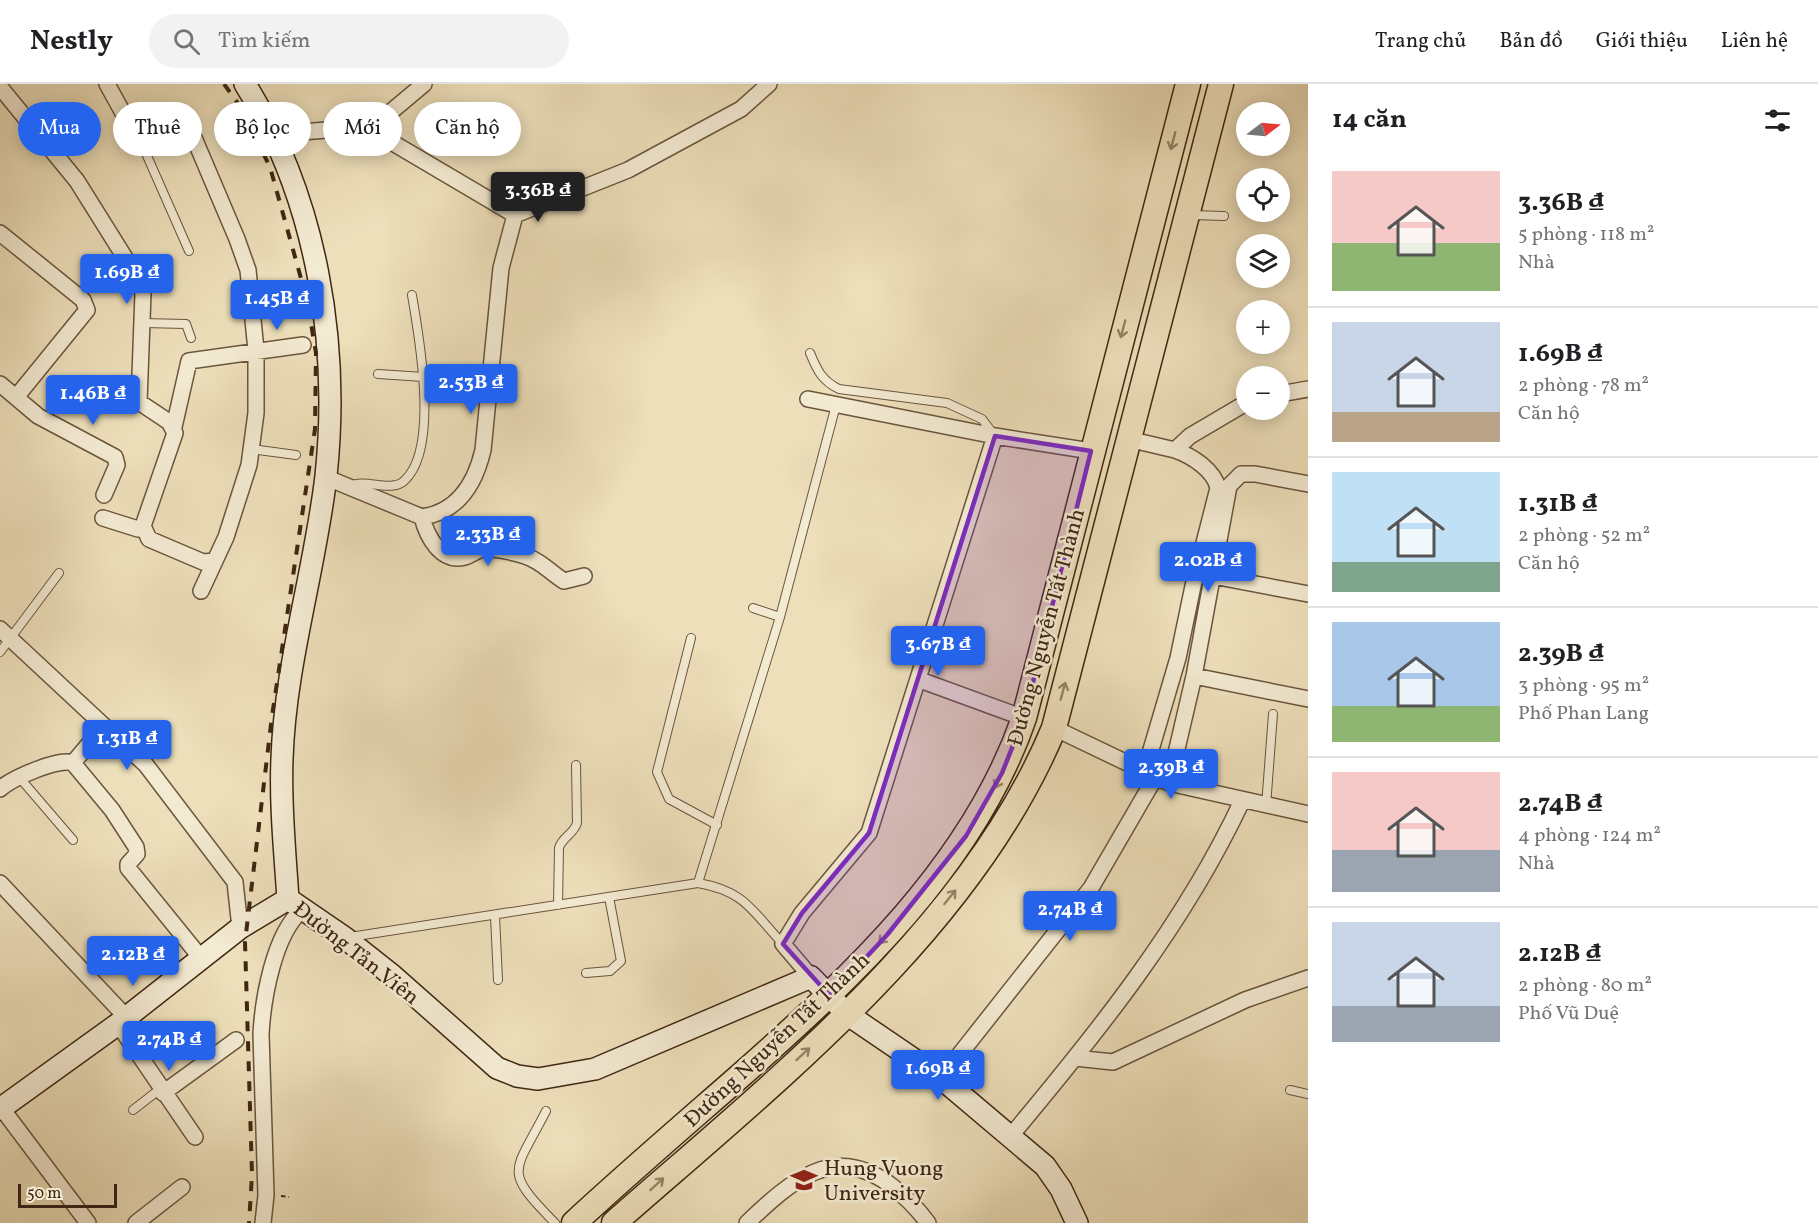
<!DOCTYPE html>
<html lang="vi">
<meta charset="utf-8">
<style>
:root{--surface:#fff;--page:#f2f2f2;--text:#202124;--muted:#757577;--line:#e0e0e0;--accent:#2563eb}
body{margin:0;font-family:Vollkorn,serif;background:var(--page);color:var(--text);height:100vh;display:flex;flex-direction:column;font-size:22px;white-space:nowrap}
*{box-sizing:border-box;margin:0}
p{font-size:20px;color:var(--muted)}
.icon{flex:none;width:33px;height:33px;fill:none;stroke:currentColor;stroke-width:2;stroke-linecap:round;stroke-linejoin:round}
.map{position:relative;flex:1;overflow:hidden}
.panel{display:flex;flex-direction:column;background:var(--surface);width:510px}
.panel>*{flex:none}
.banner{position:absolute;left:18px;top:18px;width:570px;height:54px;display:flex;gap:12px}
.needle{width:39px;rotate:74deg}
.controls{position:absolute;left:1236px;top:18px;display:grid;gap:12px}
.controls a{display:grid;place-items:center;width:54px;height:54px;border-radius:50%;background:var(--surface);box-shadow:0 3px 15px #0003;font-size:30px}
.scale{position:absolute;left:18px;bottom:15px;width:99px;box-sizing:border-box;padding-left:6px;border:3px solid #3f2713;border-top:0;font-size:16px;line-height:21px;white-space:nowrap;color:#3f2713;-webkit-text-stroke:4px #f3ead2;paint-order:stroke}
.price{position:absolute;translate:-50% -51px;padding:0 14px;border-radius:6px;background:var(--accent);color:#fff;font-size:20px;line-height:39px;filter:drop-shadow(0 2px 3px #0008)}
.price::after{content:'';position:absolute;left:50%;top:36px;width:18px;height:14px;margin-left:-9px;background:inherit;clip-path:polygon(0 0,100% 0,50% 100%)}
.price.selected{background:#222;color:#fff}
ul{padding:0;list-style:none}
li{display:flex;align-items:center;gap:18px;height:150px;padding:0 24px}
li+li{border-top:2px solid var(--line)}
li span{display:grid;place-items:center;flex:none;width:168px;height:120px;border-radius:0px;color:#555}
li>.icon{margin-inline-start:auto}
span .icon{width:72px;height:72px;fill:#fffc;stroke-width:1}
li b{font-size:26px}
h2{display:flex;justify-content:space-between;align-items:center;height:72px;padding:0 24px;font-size:26px}
.pill{padding:0 21px;border-radius:27px;background:var(--surface);box-shadow:0 3px 15px #0003;font-size:21px;line-height:54px}
.pill.selected{background:var(--accent);color:#fff}
header{display:flex;align-items:center;gap:36px;box-sizing:border-box;height:84px;padding:0 30px;background:var(--surface);border-bottom:2px solid var(--line)}
header strong{font-size:28px}
nav{display:flex;gap:33px;margin-inline-start:auto;font-size:21px}
.search{width:420px;height:54px;background:var(--page);display:flex;align-items:center;gap:15px;box-sizing:border-box;padding:0 21px;border-radius:33px;color:var(--muted);font-size:22px}
main{display:flex;flex:1;min-height:0}
.map>svg:first-child{display:block}
</style>
<header>
<strong>Nestly</strong>
<div class="search"><svg class="icon" aria-label="search" viewBox="0 0 24 24"><circle cx="10" cy="10" r="6"/><path d="M15 15l6 6"/></svg>Tìm kiếm</div>
<nav><a>Trang chủ</a><a>Bản đồ</a><a>Giới thiệu</a><a>Liên hệ</a></nav>
</header>
<main>
<div class="map">
<svg width="1308" height="1139" viewBox="0 0 1308 1139">
<rect width="100%" height="100%" fill="#eddfba"/>
<filter id="stains"><feTurbulence type="fractalNoise" baseFrequency=".00333" numOctaves="4"/><feColorMatrix values="0 0 0 0 .2 0 0 0 0 .09 0 0 0 0 .02 0 0 0 .5 -.17"/></filter>
<radialGradient id="worn" r=".72"><stop offset=".6" stop-color="#630" stop-opacity="0"/><stop offset="1" stop-color="#630" stop-opacity=".3"/></radialGradient>
<g fill="none" stroke-linecap="round" stroke-linejoin="round">
<g stroke="#6a553d" stroke-width="10">
<path id="lane" d="M137 49 189 167
M1192 131 1224 132
M143 239 186 240 191 254
M810 269C817 286 822 297 839 305L947 319 982 335 994 351
M378 290 424 293
M251 365 296 371
M350 402C366 394 391 409 404 397 440 365 419 253 412 211
M753 524 780 533
M691 554 657 688 669 715 717 741
M0 568 59 489
M19 693 73 756
M1266 722 1273 630
M698 799 780 533 836 321
M558 821 559 764C562 753 574 750 577 739L576 681
M495 832 498 896
M350 853 698 799C745 807 752 827 783 860
M586 889 610 887 621 877 609 813
M1290 1006 1308 1010
M133 1026 160 1005
M546 1027C514 1090 502 1085 555 1139"/>
</g>
<g stroke="#6a553d" stroke-width="18">
<path id="street" d="M107 0 133 47 137 49C152 43 171 26 186 35L237 155 248 186 256 266V329L249 381 226 453 201 507
M0 3 77 97 137 193 143 209 139 318 169 338 175 349 143 442 138 445 103 434
M366 43 393 26 424 0
M281 71 301 48 366 43 515 131 628 86 741 25 769 0
M0 149 83 216 87 226 17 312
M0 300 38 332 115 373 117 381 104 411
M1280 310 1308 305
M808 315 995 352
M174 343 189 277 303 261
M1128 355 1175 366 1190 352 1246 319
M325 393 422 433C458 428 475 400 483 366L501 184 515 131
M422 433C427 453 441 479 465 473 471 471 477 466 483 465 494 464 513 468 525 472 540 476 551 489 564 497L584 492
M143 442 149 455 203 478 215 477
M1213 492 1308 510
M0 545 146 681 235 798 240 844
M1194 592 1308 615
M920 596 1024 634
M1054 644 1169 699 1308 730
M73 679 104 642
M1145 686 1178 574 1193 502 1218 404C1214 386 1192 372 1175 366
M1169 699 1194 592 1229 402 1241 390H1255L1308 400
M0 705C11 695 59 673 73 679L112 726 136 763 137 770 128 780V784L201 874
M0 799 126 933
M811 893 783 860 802 829 869 749 995 352 1091 367
M118 940 195 1053
M1075 974 1113 978 1245 916 1308 894
M941 994 1091 804 1156 692
M163 1009 236 956
M0 1022 88 1139
M1009 1054C1097 949 1184 841 1242 717
M136 1139 182 1103
M263 1139 266 1111 261 950C263 914 274 850 302 826
M747 1139C791 1097 835 1057 893 1103 907 1114 917 1124 928 1139"/>
</g>
<g stroke="#3f2713" stroke-width="24">
<path id="secondary" d="M245 0C317 115 340 259 326 392 315 487 285 580 282 675 280 721 285 769 288 815L345 854 393 892 497 984 517 992 538 995 595 985 811 893 847 930 941 994 1045 1082 1061 1105 1077 1139
M0 1025 118 940 240 844 288 815"/>
</g>
<g stroke="#3f2713" stroke-width="27">
<path id="primary" d="M574 1139C628 1089 684 1041 740 992 854 891 973 781 1024 634L1188 0
M614 1139C773 999 971 845 1054 644L1221 0"/>
</g>
<path stroke="#3f2713" stroke-width="2" stroke-dasharray="4.5 3" stroke-linecap="butt" d="M452 436 466 456
M281 1112 289 1113"/>
<use href="#lane" stroke="#f3ead2" stroke-width="8"/>
<use href="#street" stroke="#f3ead2" stroke-width="15"/>
<use href="#secondary" stroke="#f3ead2" stroke-width="21"/>
<use href="#primary" stroke="#eddfba" stroke-width="24"/>
<path stroke="#3f2713" stroke-width="4" stroke-dasharray="10 10" stroke-linecap="butt" d="M224 0 239 21 270 83 307 216 316 269 315 345 272 632 245 858 252 1091 249 1139"/>
</g>
<defs><path id="oneway-shaft" d="M-6 0H5M1.5-3L5.5 0L1.5 3" fill="none" stroke-width="1.6" stroke-linecap="round" stroke-linejoin="round" transform="scale(1.5)"/></defs>
<g stroke="#968366">
<use href="#oneway-shaft" transform="translate(1173 57) rotate(105)"/>
<use href="#oneway-shaft" transform="translate(1123 245) rotate(105)"/>
<use href="#oneway-shaft" transform="translate(1063 607) rotate(-75)"/>
<use href="#oneway-shaft" transform="translate(999 696) rotate(117)"/>
<use href="#oneway-shaft" transform="translate(950 813) rotate(-51)"/>
<use href="#oneway-shaft" transform="translate(885 853) rotate(132)"/>
<use href="#oneway-shaft" transform="translate(803 970) rotate(-42)"/>
<use href="#oneway-shaft" transform="translate(657 1100) rotate(-42)"/>
</g>
<path fill="#7b2cbf" fill-opacity="0.2" stroke="#7b2cbf" stroke-width="4.5" stroke-linejoin="round" d="M995 352 1091 367 1024 634 1002 689 966 752 887 851 830 912 783 860 802 829 869 749Z"/>
<defs>
<g id="university-bare" transform="scale(2.07)"><path d="M0-5L7-2L0 1L-7-2ZM-4 1L0 2.5L4 1V4Q0 6-4 4Z" fill="#8f2418" stroke="#f3ead2" stroke-width="2.5" paint-order="stroke"/></g>
</defs>
<g fill-rule="evenodd">
<use href="#university-bare" x="804" y="1096"/>
</g>
<g text-anchor="middle" stroke-width="5" stroke-linejoin="round" paint-order="stroke">
<g font-size="22" fill="#3f2713" stroke="#f3ead2">
<text transform="translate(1045 543) rotate(-75)" y="8">Đường Nguyễn Tất Thành</text>
<text transform="translate(357 868) rotate(38)" y="8">Đường Tản Viên</text>
<text transform="translate(776 955) rotate(-43)" y="8">Đường Nguyễn Tất Thành</text>
</g>
<g font-size="22" fill="#3f2713" stroke="#f3ead2" text-anchor="start">
<text x="824" y="1091">Hung Vuong<tspan x="824" dy="25">University</tspan></text>
</g>
</g>
<rect width="100%" height="100%" filter="url(#stains)"/>
<rect width="100%" height="100%" fill="url(#worn)"/>
</svg>
<div class="controls">
<a><svg class="needle" viewBox="-14 -14 28 28"><path d="M0-13l5 13h-10z" fill="#e53935"/><path d="M0 13l5-13h-10z" fill="#757577"/></svg></a>
<a><svg class="icon" aria-label="locate" viewBox="0 0 24 24"><circle cx="12" cy="12" r="6"/><path d="M12 2v4M12 18v4M2 12h4M18 12h4"/></svg></a>
<a><svg class="icon" aria-label="layers" viewBox="0 0 24 24"><path d="M12 4l9 5-9 5-9-5zM3 14l9 5 9-5"/></svg></a>
<a>+</a>
<a>−</a>
</div>
<div class="scale">50 m</div>
<b class="price selected" style="left:538px;top:139px">3.36B ₫</b>
<b class="price" style="left:127px;top:221px">1.69B ₫</b>
<b class="price" style="left:277px;top:247px">1.45B ₫</b>
<b class="price" style="left:471px;top:331px">2.53B ₫</b>
<b class="price" style="left:93px;top:342px">1.46B ₫</b>
<b class="price" style="left:488px;top:483px">2.33B ₫</b>
<b class="price" style="left:1208px;top:509px">2.02B ₫</b>
<b class="price" style="left:938px;top:593px">3.67B ₫</b>
<b class="price" style="left:127px;top:687px">1.31B ₫</b>
<b class="price" style="left:1171px;top:716px">2.39B ₫</b>
<b class="price" style="left:1070px;top:858px">2.74B ₫</b>
<b class="price" style="left:133px;top:903px">2.12B ₫</b>
<b class="price" style="left:169px;top:988px">2.74B ₫</b>
<b class="price" style="left:938px;top:1017px">1.69B ₫</b>
<div class="banner">
<a class="pill selected">Mua</a>
<a class="pill">Thuê</a>
<a class="pill">Bộ lọc</a>
<a class="pill">Mới</a>
<a class="pill">Căn hộ</a>
</div>
</div>
<section class="panel">
<h2>14 căn<svg class="icon" aria-label="filters" viewBox="0 0 24 24"><path d="M4 7h16M4 17h16"/><circle cx="9" cy="7" r="2"/><circle cx="15" cy="17" r="2"/></svg></h2>
<ul>
<li><span style="background:linear-gradient(#f6c9c9 60%,#8fb573 0)"><svg class="icon" aria-label="home" viewBox="0 0 24 24"><path d="M3 11l9-7 9 7M6 9v11h12V9"/></svg></span><div><b>3.36B ₫</b><p>5 phòng · 118 m²</p><p>Nhà</p></div></li>
<li><span style="background:linear-gradient(#c9d6e8 75%,#b9a48a 0)"><svg class="icon" aria-label="home" viewBox="0 0 24 24"><path d="M3 11l9-7 9 7M6 9v11h12V9"/></svg></span><div><b>1.69B ₫</b><p>2 phòng · 78 m²</p><p>Căn hộ</p></div></li>
<li><span style="background:linear-gradient(#bfe0f5 75%,#7fa58c 0)"><svg class="icon" aria-label="home" viewBox="0 0 24 24"><path d="M3 11l9-7 9 7M6 9v11h12V9"/></svg></span><div><b>1.31B ₫</b><p>2 phòng · 52 m²</p><p>Căn hộ</p></div></li>
<li><span style="background:linear-gradient(#a9c7e8 70%,#8fb573 0)"><svg class="icon" aria-label="home" viewBox="0 0 24 24"><path d="M3 11l9-7 9 7M6 9v11h12V9"/></svg></span><div><b>2.39B ₫</b><p>3 phòng · 95 m²</p><p>Phố Phan Lang</p></div></li>
<li><span style="background:linear-gradient(#f6c9c9 65%,#9aa5b1 0)"><svg class="icon" aria-label="home" viewBox="0 0 24 24"><path d="M3 11l9-7 9 7M6 9v11h12V9"/></svg></span><div><b>2.74B ₫</b><p>4 phòng · 124 m²</p><p>Nhà</p></div></li>
<li><span style="background:linear-gradient(#c9d6e8 70%,#9aa5b1 0)"><svg class="icon" aria-label="home" viewBox="0 0 24 24"><path d="M3 11l9-7 9 7M6 9v11h12V9"/></svg></span><div><b>2.12B ₫</b><p>2 phòng · 80 m²</p><p>Phố Vũ Duệ</p></div></li>
</ul>
</section>
</main>
